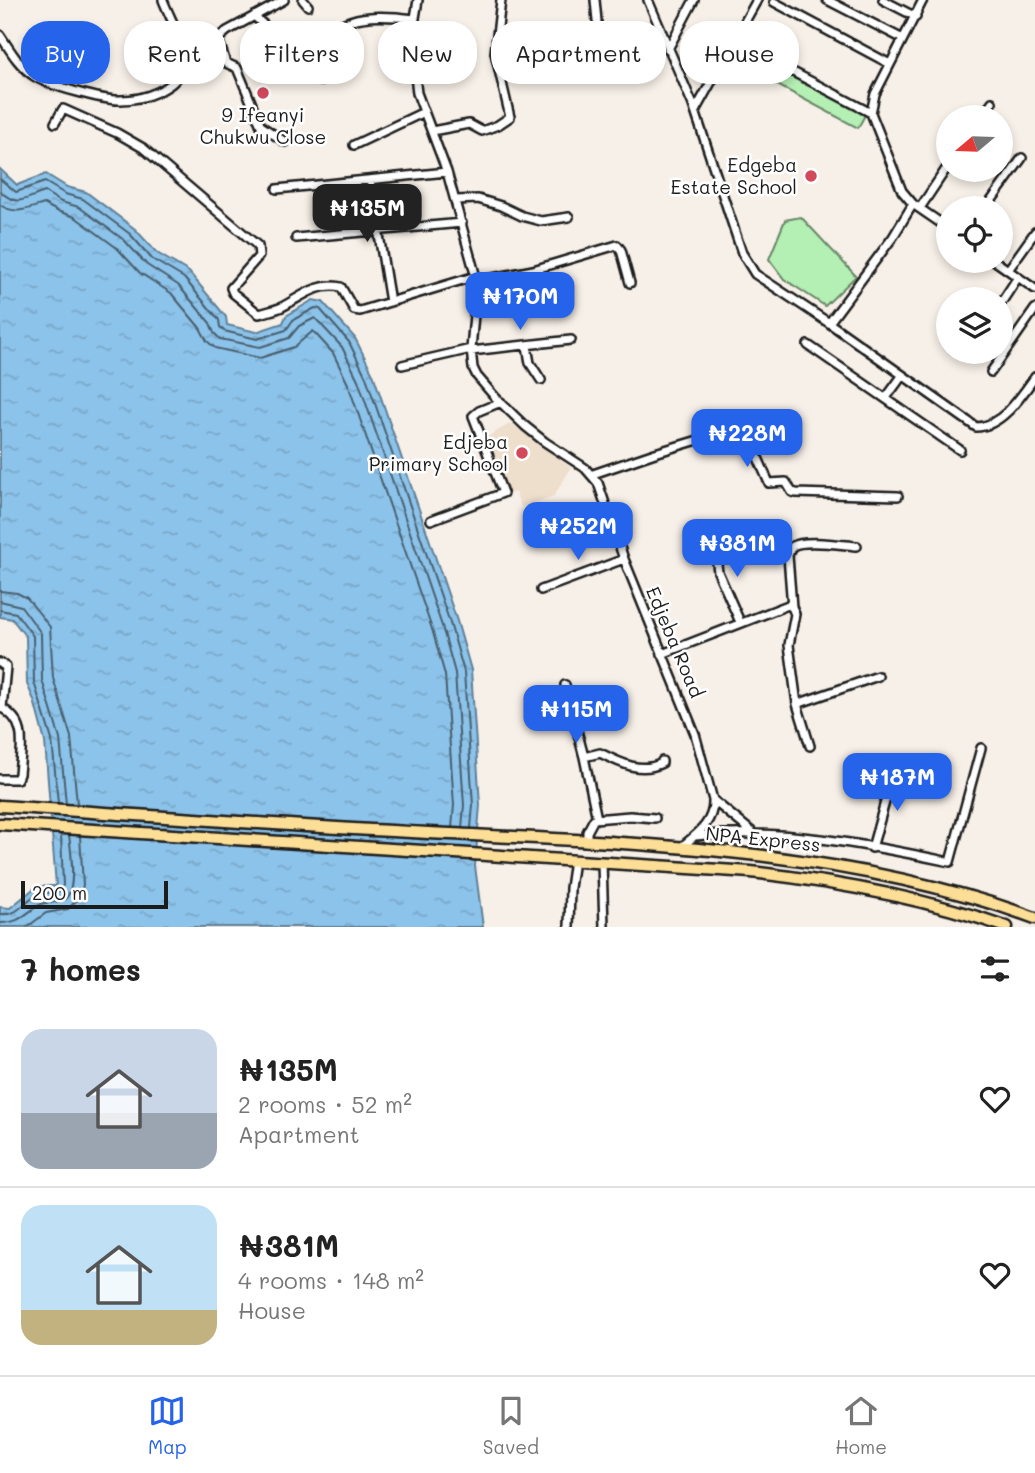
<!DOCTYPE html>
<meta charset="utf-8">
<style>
:root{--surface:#fff;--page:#f6f6f6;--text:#222;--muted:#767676;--line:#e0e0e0;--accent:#2563eb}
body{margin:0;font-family:Mali,sans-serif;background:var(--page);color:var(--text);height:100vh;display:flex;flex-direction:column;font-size:26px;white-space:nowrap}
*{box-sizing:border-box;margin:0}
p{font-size:23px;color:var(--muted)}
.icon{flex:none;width:38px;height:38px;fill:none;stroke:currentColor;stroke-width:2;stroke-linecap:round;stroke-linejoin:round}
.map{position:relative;height:927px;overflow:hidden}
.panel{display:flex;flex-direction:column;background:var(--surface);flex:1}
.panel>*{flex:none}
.top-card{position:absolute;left:21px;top:21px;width:994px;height:63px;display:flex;gap:14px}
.needle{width:46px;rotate:251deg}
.buttons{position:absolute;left:936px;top:105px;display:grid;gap:14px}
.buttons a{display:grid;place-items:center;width:77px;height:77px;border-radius:50%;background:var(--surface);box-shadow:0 4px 10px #0003;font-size:35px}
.scale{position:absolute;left:21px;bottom:18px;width:147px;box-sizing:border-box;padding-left:7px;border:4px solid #1c1c1c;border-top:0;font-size:19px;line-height:24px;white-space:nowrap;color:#1c1c1c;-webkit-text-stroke:5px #fff;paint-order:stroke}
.price{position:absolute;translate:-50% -60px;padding:0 16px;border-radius:14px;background:var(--accent);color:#fff;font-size:23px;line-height:46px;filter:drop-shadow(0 2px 4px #0008)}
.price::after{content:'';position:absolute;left:50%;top:42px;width:21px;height:16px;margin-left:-10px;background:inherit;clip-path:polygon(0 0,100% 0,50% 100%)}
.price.selected{background:#222;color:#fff}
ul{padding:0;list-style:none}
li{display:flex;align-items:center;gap:21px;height:175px;padding:0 21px}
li+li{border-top:2px solid var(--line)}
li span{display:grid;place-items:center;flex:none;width:196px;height:140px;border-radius:21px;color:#555}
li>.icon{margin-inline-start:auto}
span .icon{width:84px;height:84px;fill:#fffc;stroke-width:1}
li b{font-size:30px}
h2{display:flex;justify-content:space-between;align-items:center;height:84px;padding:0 21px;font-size:30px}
.chip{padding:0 24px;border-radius:28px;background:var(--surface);box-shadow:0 4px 10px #0003;font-size:24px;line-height:63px}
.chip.selected{background:var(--accent);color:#fff}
.menu{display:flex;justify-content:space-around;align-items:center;height:98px;border-top:2px solid var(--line);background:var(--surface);font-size:19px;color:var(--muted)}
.menu a{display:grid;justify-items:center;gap:4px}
.menu .selected{color:var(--accent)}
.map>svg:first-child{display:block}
</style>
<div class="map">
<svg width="1035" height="927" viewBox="0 0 1035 927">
<defs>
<pattern id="water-ripples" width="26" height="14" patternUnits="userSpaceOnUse" patternTransform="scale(1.75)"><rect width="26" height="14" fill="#8cc3ea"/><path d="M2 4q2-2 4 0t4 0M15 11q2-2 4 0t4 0" fill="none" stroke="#78a7c8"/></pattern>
</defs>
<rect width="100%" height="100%" fill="#f7f0e8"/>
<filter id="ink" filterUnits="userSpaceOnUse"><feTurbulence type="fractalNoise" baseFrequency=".0143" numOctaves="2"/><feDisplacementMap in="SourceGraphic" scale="14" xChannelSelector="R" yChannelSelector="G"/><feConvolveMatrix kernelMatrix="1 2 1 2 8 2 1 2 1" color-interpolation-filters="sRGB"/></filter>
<g filter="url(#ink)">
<path fill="#eedecc" d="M511 423 571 468 554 496 521 507 515 492 509 494 484 439Z"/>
<path fill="#b4efb4" stroke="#688668" stroke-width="2" d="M773 67 865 115 858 128 766 79Z
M801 217 856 276 825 306 784 279 769 259 785 220Z"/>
<path fill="url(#water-ripples)" stroke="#5f8098" stroke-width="2" d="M0 169 17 185 46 174 67 187 86 192 135 229 157 253 189 272 226 317 227 325 256 332 283 323 286 316 313 300 323 302 355 338 373 374 457 621 471 670 480 805 475 866 483 927H0V907L10 908 37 886H56L45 742 34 700 27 684 26 637 12 619 0 617Z"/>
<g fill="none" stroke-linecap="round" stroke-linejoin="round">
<path stroke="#495f6e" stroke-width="2" d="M0 179 16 192 45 182 65 194 83 199 130 234 152 259 184 278 219 320 220 327 224 331 257 339 286 330 293 320 315 308 320 309 349 342 366 377 450 623 464 672 473 805 471 828
M0 191C18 208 25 198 45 192L61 202 79 207 124 240 147 265 178 285 210 323 214 333 220 339 260 347 289 338 299 326 315 318 342 347 358 380 442 626 455 673 464 805 462 828
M0 205C16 215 27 209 44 204L57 211 75 217 117 248 140 273 171 293 200 328 207 341 215 348 260 358 294 347 313 331 333 353 348 384 432 629 445 675 454 805 452 828
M0 591 17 593 27 598 50 627 53 678 71 737 77 804
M0 601 21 606 41 633 42 680 60 739 66 804
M0 610 16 613 33 636 34 682 52 740 58 803
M0 914C22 916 23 899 39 894 47 891 54 895 61 890L63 885 61 834
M0 923C18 924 25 914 39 905 47 900 57 905 65 899 77 890 71 850 69 835
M27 927 46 913 68 909 79 898 83 885 80 836"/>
<g stroke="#1c1c1c" stroke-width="12">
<path id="minor" d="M284 0 227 31 218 39 226 63 237 68 261 126 285 142
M303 0 308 6
M418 0 411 42 417 93 447 172 477 281 471 349 473 368 477 376 495 397 525 426 545 442 585 468 598 483 624 559 695 734 713 800C714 823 697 834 680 848
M595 0 597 21
M648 0 693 105 742 253 755 274 829 323 893 237 913 204
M827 0 903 39
M883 0 916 17
M923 0 875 94 871 113 902 191 913 204 948 228
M774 2 890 64
M254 16 296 54 321 81
M0 35C10 50 19 66 34 76 47 85 105 101 121 100 142 100 178 89 183 66 187 45 170 19 163 0
M734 41 871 113
M668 49 694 0
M296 54C342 19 356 12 415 19
M695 111 757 0
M981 117 992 102
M55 123 63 109 117 133 143 148 258 246 259 256 231 288 233 293 259 314C266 312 275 310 282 307 301 297 317 282 341 287L354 310 360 311 476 276
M432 131 469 124 482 131 498 125 510 117 495 53 501 0
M354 145 424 112
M370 180 390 302
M277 189 447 172
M456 200 478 199 501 206 522 216 541 221 569 217
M920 208 948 166
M986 208 1022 158
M296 238 462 223
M995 261 1035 289
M1008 270 1035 232
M477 281 533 270 617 245 621 250 630 283
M1001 303 1018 277
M829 323 976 427C1002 427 1022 395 1035 377
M808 345 960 450
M527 346 530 363 541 380
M471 351 571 340
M402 365 471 349
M991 372 1035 309
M886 398 902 376
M593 474 655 453 741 427 745 428 769 483 786 482 792 492 796 493 898 496
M431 520 503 493 473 416 479 411 501 402
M546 537 608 511
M714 541 718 572 740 622
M541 590 624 559
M792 607 788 556C789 552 789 549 793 546 804 539 843 545 857 546
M662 654 788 605 792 607 795 614 789 645 797 704 878 676
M0 663 6 667 2 708
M565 685 584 757
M797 704 810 746
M0 707C29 722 21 747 19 774L17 779H0
M713 800 752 832
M597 819 584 757 600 753C620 763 641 774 662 763V761
M695 836C777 827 870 845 950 862L981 748
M587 842V832L594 819 630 816 655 818
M872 848 894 770
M602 862 604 927
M569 927 570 888 574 860"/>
</g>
<g stroke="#1c1c1c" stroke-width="15">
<path id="major" d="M0 806C143 815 286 826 429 833 632 843 842 847 1035 918
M0 824 751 872C838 882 925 898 1007 927"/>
</g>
<use href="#minor" stroke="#fff" stroke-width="7"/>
<use href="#major" stroke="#fcde96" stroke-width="10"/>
</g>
</g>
<g fill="#d1495b" stroke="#fff" stroke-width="2.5">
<circle cx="263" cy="93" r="7"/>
<circle cx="811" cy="176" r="7"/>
<circle cx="522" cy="453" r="7"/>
</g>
<g text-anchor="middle" stroke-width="5" stroke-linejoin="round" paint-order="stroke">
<g font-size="19" fill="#1c1c1c" stroke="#fff" text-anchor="end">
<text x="263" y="122" text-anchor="middle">9 Ifeanyi<tspan x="263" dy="22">Chukwu Close</tspan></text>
<text x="797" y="172">Edgeba<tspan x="797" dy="22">Estate School</tspan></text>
<text x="508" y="449">Edjeba<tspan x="508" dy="22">Primary School</tspan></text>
</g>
<g font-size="19" fill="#1c1c1c" stroke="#fff">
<text transform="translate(675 642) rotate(67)" y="7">Edjeba Road</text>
<text transform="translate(763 839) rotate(6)" y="7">NPA Express</text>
</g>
</g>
</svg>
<div class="buttons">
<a><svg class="needle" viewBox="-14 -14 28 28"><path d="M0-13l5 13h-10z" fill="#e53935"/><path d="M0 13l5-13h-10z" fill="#767676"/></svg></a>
<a><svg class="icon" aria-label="locate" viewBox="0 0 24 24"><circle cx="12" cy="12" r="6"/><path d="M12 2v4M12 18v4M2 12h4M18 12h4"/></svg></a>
<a><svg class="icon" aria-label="layers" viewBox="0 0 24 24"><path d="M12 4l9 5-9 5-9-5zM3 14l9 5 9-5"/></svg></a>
</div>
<div class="scale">200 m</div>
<b class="price selected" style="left:367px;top:244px">₦135M</b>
<b class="price" style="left:520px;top:332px">₦170M</b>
<b class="price" style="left:747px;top:469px">₦228M</b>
<b class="price" style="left:578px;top:562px">₦252M</b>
<b class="price" style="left:737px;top:579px">₦381M</b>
<b class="price" style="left:576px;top:745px">₦115M</b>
<b class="price" style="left:897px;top:813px">₦187M</b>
<div class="top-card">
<a class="chip selected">Buy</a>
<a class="chip">Rent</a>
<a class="chip">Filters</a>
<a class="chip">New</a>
<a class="chip">Apartment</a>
<a class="chip">House</a>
</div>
</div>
<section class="panel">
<h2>7 homes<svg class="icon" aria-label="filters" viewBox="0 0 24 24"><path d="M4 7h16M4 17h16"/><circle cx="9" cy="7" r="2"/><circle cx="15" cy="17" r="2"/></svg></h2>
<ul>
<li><span style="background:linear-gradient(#c9d6e8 60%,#9aa5b1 0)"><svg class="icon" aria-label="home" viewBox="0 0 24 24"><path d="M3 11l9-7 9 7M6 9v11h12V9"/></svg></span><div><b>₦135M</b><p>2 rooms · 52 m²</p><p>Apartment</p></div><svg class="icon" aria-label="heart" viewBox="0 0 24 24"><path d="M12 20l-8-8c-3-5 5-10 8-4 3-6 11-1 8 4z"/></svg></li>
<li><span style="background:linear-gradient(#bfe0f5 75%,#c2b280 0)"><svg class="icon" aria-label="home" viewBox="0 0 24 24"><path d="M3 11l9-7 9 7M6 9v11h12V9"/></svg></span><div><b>₦381M</b><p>4 rooms · 148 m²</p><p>House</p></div><svg class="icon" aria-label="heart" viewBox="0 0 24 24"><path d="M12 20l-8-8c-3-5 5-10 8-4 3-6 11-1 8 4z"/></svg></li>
</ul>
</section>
<nav class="menu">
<a class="selected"><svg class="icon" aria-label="map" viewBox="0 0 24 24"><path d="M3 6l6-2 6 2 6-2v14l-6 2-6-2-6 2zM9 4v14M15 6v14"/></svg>Map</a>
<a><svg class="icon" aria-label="saved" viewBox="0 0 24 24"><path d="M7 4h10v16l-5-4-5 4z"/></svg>Saved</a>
<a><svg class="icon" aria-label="home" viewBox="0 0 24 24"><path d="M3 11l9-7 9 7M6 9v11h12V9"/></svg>Home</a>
</nav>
